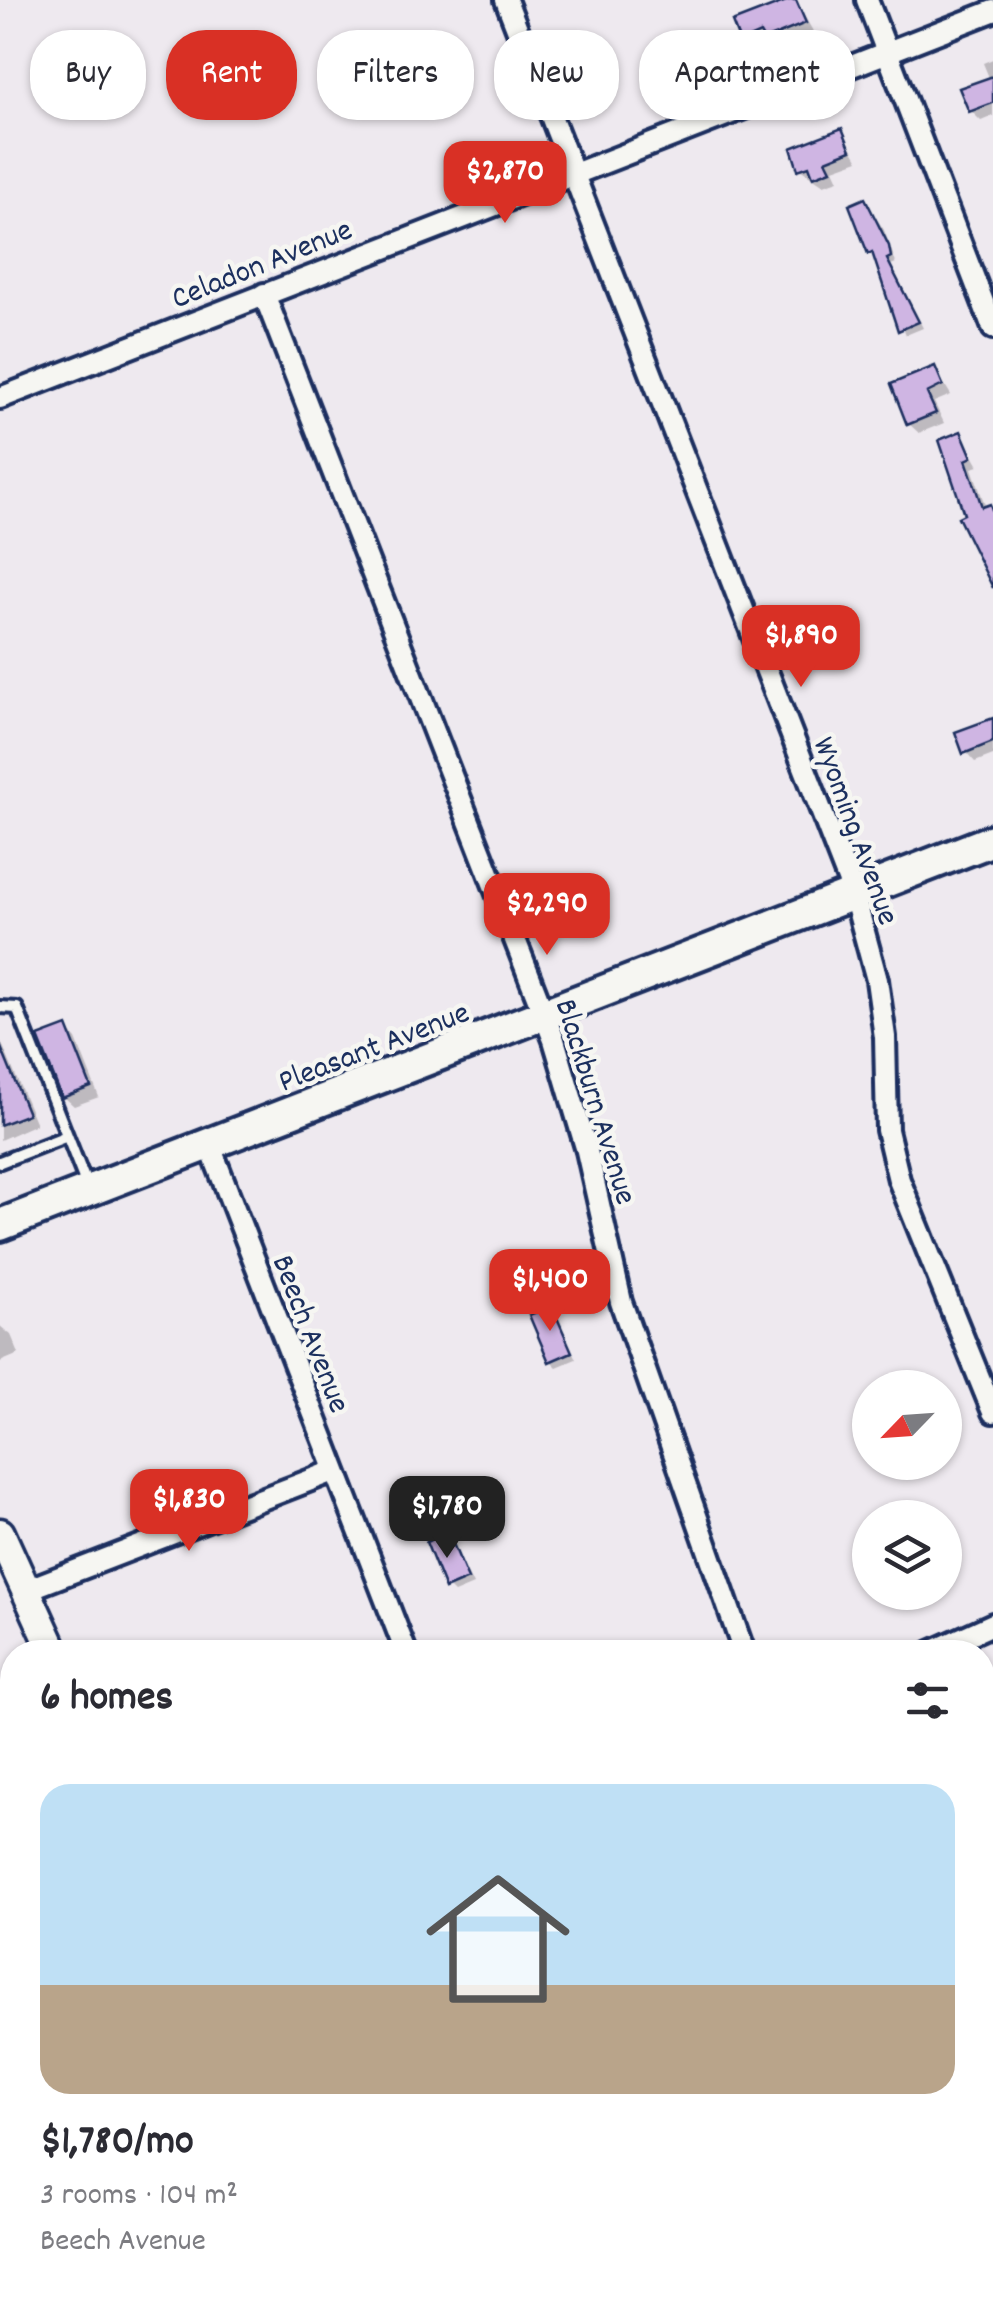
<!DOCTYPE html>
<meta charset="utf-8">
<style>
:root{--surface:#fff;--page:#f2f2f3;--text:#2b2b33;--muted:#7c7c81;--line:#e1e1e2;--accent:#d93025}
body{margin:0;font-family:Dekko,sans-serif;background:var(--page);color:var(--text);height:100vh;display:flex;flex-direction:column;font-size:38px;white-space:nowrap}
*{box-sizing:border-box;margin:0}
p{font-size:32px;color:var(--muted)}
.icon{flex:none;width:55px;height:55px;fill:none;stroke:currentColor;stroke-width:2;stroke-linecap:round;stroke-linejoin:round}
.map{position:relative;flex:1;overflow:hidden}
.details{position:absolute;left:0px;top:1640px;width:995px;height:672px;display:flex;flex-direction:column;background:var(--surface);border-radius:40px 40px 0 0;box-shadow:0 2px 8px #0004}
.details>*{flex:none}
.banner{position:absolute;left:30px;top:30px;width:935px;height:90px;display:flex;gap:20px}
.needle{width:65px;rotate:245deg}
.fabs{position:absolute;left:852px;top:1370px;display:grid;gap:20px}
.fabs a{display:grid;place-items:center;width:110px;height:110px;border-radius:50%;background:var(--surface);box-shadow:0 2px 8px #0004;font-size:50px}
.price{position:absolute;translate:-50% -85px;padding:0 22px;border-radius:20px;background:var(--accent);color:#fff;font-size:32px;line-height:65px;filter:drop-shadow(0 2px 5px #0008)}
.price::after{content:'';position:absolute;left:50%;top:60px;width:30px;height:22px;margin-left:-15px;background:inherit;clip-path:polygon(0 0,100% 0,50% 100%)}
.price.selected{background:#222;color:#fff}
ul{padding:0;list-style:none}
li{display:grid;align-content:center;gap:20px;height:530px;padding:0 40px}
li+li{border-top:2px solid var(--line)}
li span{display:grid;place-items:center;height:310px;border-radius:30px;color:#555}
li>.icon{margin-inline-start:auto}
span .icon{width:180px;height:180px;fill:#fffc;stroke-width:1}
li b{font-size:42px}
h2{display:flex;justify-content:space-between;align-items:center;height:120px;padding:0 40px;font-size:42px}
.pill{padding:0 35px;border-radius:40px;background:var(--surface);box-shadow:0 2px 8px #0004;font-size:35px;line-height:90px}
.pill.selected{background:var(--accent);color:#fff}
.map>svg:first-child{display:block}
</style>
<div class="map">
<svg width="993" height="2311" viewBox="0 0 993 2311">
<rect width="100%" height="100%" fill="#eee9ef"/>
<filter id="ink" filterUnits="userSpaceOnUse"><feTurbulence type="fractalNoise" baseFrequency=".01" numOctaves="2"/><feDisplacementMap in="SourceGraphic" scale="20" xChannelSelector="R" yChannelSelector="G"/><feConvolveMatrix kernelMatrix="1 2 1 2 8 2 1 2 1" color-interpolation-filters="sRGB"/></filter>
<g filter="url(#ink)">
<path fill="#0003" d="M795 0 814 33 775 48 770 43 751 50 742 40Z
M993 59V116L981 121 971 111 990 80 983 63Z
M841 130 859 160 834 169 839 180 824 185 800 169Z
M865 201 884 230 896 263 891 265 923 328 906 335 878 260 870 253Z
M935 369 951 395 934 402 944 423 919 433 909 424Z
M961 434 979 466 972 468 986 508 993 511V574L967 516Z
M993 720V755L975 762 966 752Z
M67 1029 76 1039 99 1097 74 1106 64 1097Z
M0 1039 36 1124 0 1140Z
M552 1309 576 1359 557 1367 551 1361Z
M0 1326 11 1335 19 1354 0 1362Z
M448 1535 473 1585 454 1593 448 1587Z
M982 1990 993 2018V2081L982 2054Z
M0 2075 4 2085 12 2082V2196L0 2201Z
M72 2300H141L115 2311H24L44 2302 50 2309Z
M147 2300H185L164 2311H155Z
M576 2300H606L610 2311H572Z
M720 2300H751L755 2311H725Z
M920 2300H947L952 2311H925Z"/>
<path fill="#cfb5e3" stroke="#1b2f5e" stroke-width="2.5" d="M789 0H796L806 23 764 40 760 33 740 42 732 22Z
M993 76V103L969 112 959 88Z
M842 128 851 150 826 160 831 170 813 177 809 166 798 170 791 148Z
M865 198 889 246 891 257 887 259 919 322 898 331 872 252 868 254 849 205Z
M935 366 943 385 927 393 936 413 907 425 891 384Z
M961 431 972 457 966 460 982 507 990 504 993 512V588L958 517 964 514 939 440Z
M993 718V742L963 754 955 732Z
M67 1026 91 1087 62 1098 38 1037Z
M0 1045 28 1114 0 1125Z
M552 1306 572 1352 549 1362 529 1315Z
M448 1532 468 1579 445 1589 426 1542Z"/>
<g fill="none" stroke-linecap="round" stroke-linejoin="round">
<g stroke="#1b2f5e" stroke-width="18">
<path id="lane" d="M0 1007 17 1008 87 1186
M0 1162 67 1136
M0 1804 12 1799
M0 2036 12 2031
M0 2226 12 2214"/>
</g>
<g stroke="#1b2f5e" stroke-width="28">
<path id="street" d="M506 0 854 895 877 980 885 1037 887 1130 899 1180 993 1412
M867 0 993 328
M264 294 554 1040 587 1151 621 1302 744 1652
M0 398 993 11
M210 1146 406 1652
M26 1590 334 1471
M931 1652 993 1624
M982 2239 993 2265
M657 2300 661 2311
M241 2311 269 2300
M423 2311 452 2300"/>
</g>
<g stroke="#1b2f5e" stroke-width="35">
<path id="secondary" d="M0 1533 54 1652
M357 2300 362 2311"/>
</g>
<g stroke="#1b2f5e" stroke-width="38">
<path id="primary" d="M0 1225 993 840"/>
</g>
<use href="#lane" stroke="#f6f6f2" stroke-width="10"/>
<use href="#street" stroke="#f6f6f2" stroke-width="20"/>
<use href="#secondary" stroke="#f6f6f2" stroke-width="28"/>
<use href="#primary" stroke="#f6f6f2" stroke-width="30"/>
</g>
</g>
<g text-anchor="middle" stroke-width="9" stroke-linejoin="round" paint-order="stroke">
<g font-size="32" fill="#1b2f5e" stroke="#f6f6f2">
<text transform="translate(261 262) rotate(-22)" y="11">Celadon Avenue</text>
<text transform="translate(858 830) rotate(70)" y="11">Wyoming Avenue</text>
<text transform="translate(373 1045) rotate(-21)" y="11">Pleasant Avenue</text>
<text transform="translate(598 1101) rotate(73)" y="11">Blackburn Avenue</text>
<text transform="translate(313 1333) rotate(69)" y="11">Beech Avenue</text>
</g>
</g>
</svg>
<div class="fabs">
<a><svg class="needle" viewBox="-14 -14 28 28"><path d="M0-13l5 13h-10z" fill="#e53935"/><path d="M0 13l5-13h-10z" fill="#7c7c81"/></svg></a>
<a><svg class="icon" aria-label="layers" viewBox="0 0 24 24"><path d="M12 4l9 5-9 5-9-5zM3 14l9 5 9-5"/></svg></a>
</div>
<b class="price" style="left:505px;top:226px">$2,870</b>
<b class="price" style="left:801px;top:690px">$1,890</b>
<b class="price" style="left:547px;top:958px">$2,290</b>
<b class="price" style="left:550px;top:1334px">$1,400</b>
<b class="price" style="left:189px;top:1554px">$1,830</b>
<b class="price selected" style="left:447px;top:1561px">$1,780</b>
<div class="banner">
<a class="pill">Buy</a>
<a class="pill selected">Rent</a>
<a class="pill">Filters</a>
<a class="pill">New</a>
<a class="pill">Apartment</a>
</div>
<section class="details">
<h2>6 homes<svg class="icon" aria-label="filters" viewBox="0 0 24 24"><path d="M4 7h16M4 17h16"/><circle cx="9" cy="7" r="2"/><circle cx="15" cy="17" r="2"/></svg></h2>
<ul>
<li><span style="background:linear-gradient(#bfe0f5 65%,#b9a48a 0)"><svg class="icon" aria-label="home" viewBox="0 0 24 24"><path d="M3 11l9-7 9 7M6 9v11h12V9"/></svg></span><div><b>$1,780/mo</b><p>3 rooms · 104 m²</p><p>Beech Avenue</p></div></li>
</ul>
</section>
</div>
